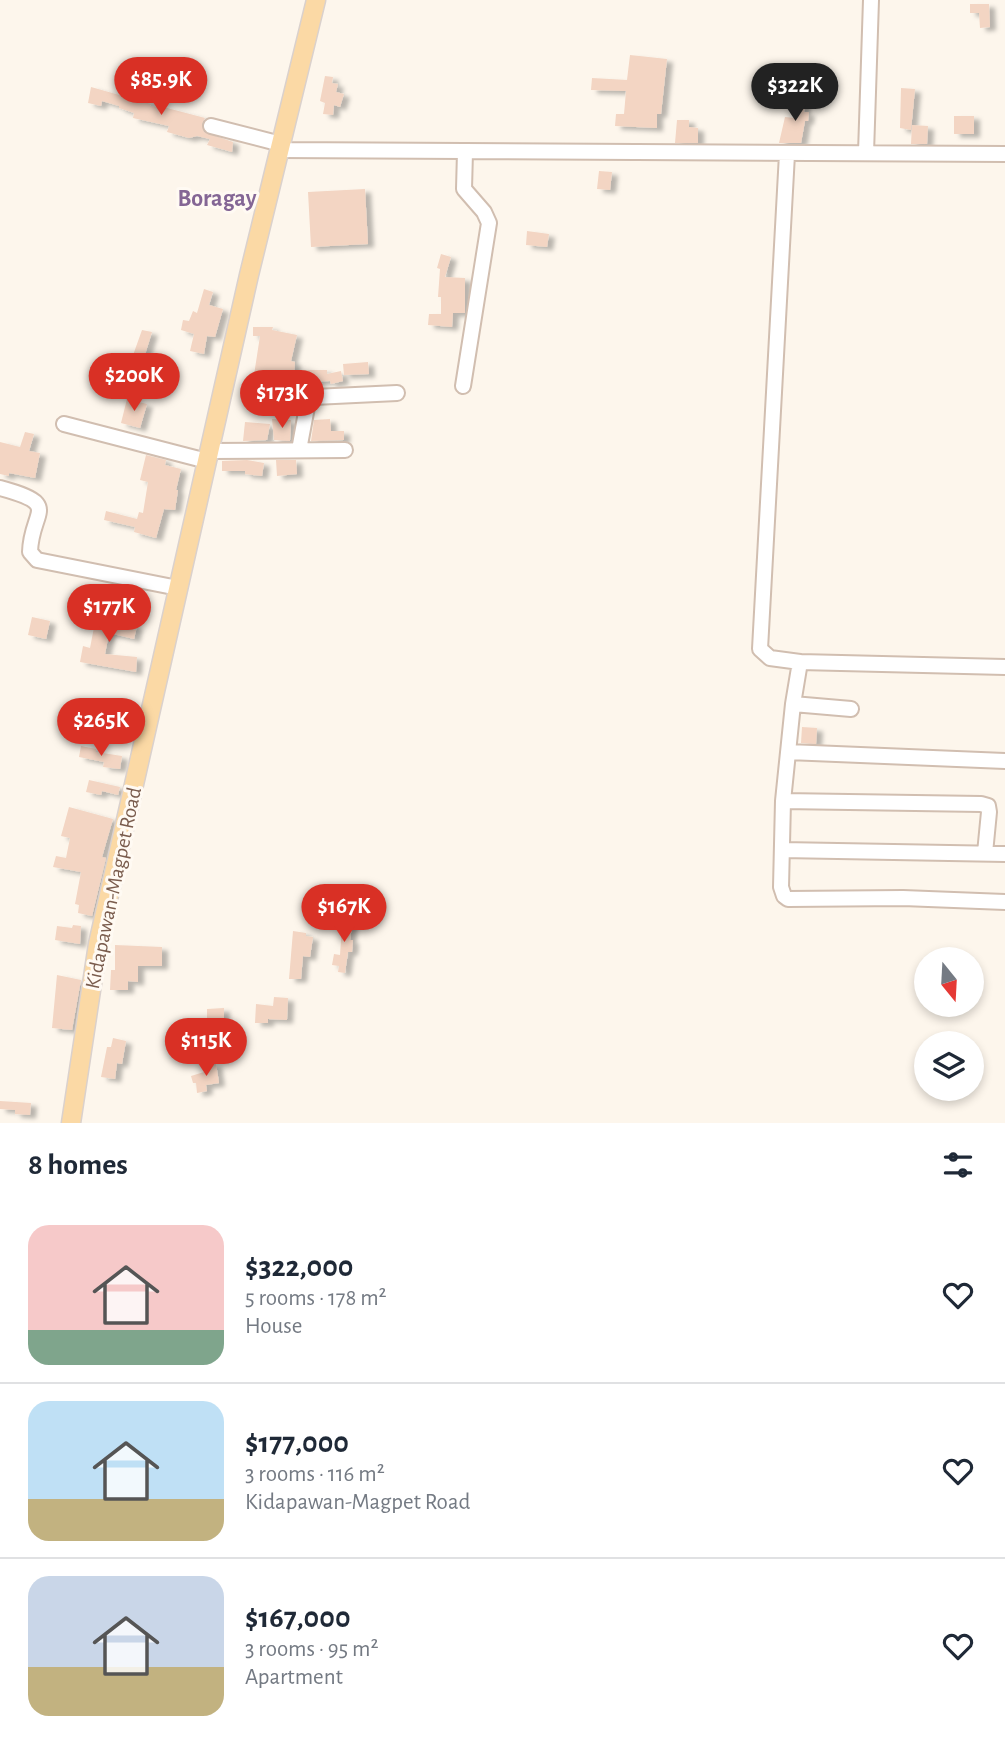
<!DOCTYPE html>
<meta charset="utf-8">
<style>
:root{--surface:#fff;--page:#f6f6f7;--text:#1f2937;--muted:#747a83;--line:#e0e1e3;--accent:#d93025}
body{margin:0;font-family:"Alegreya Sans",sans-serif;background:var(--page);color:var(--text);height:100vh;display:flex;flex-direction:column;font-size:26px;white-space:nowrap}
*{box-sizing:border-box;margin:0}
p{font-size:23px;color:var(--muted)}
.icon{flex:none;width:38px;height:38px;fill:none;stroke:currentColor;stroke-width:2;stroke-linecap:round;stroke-linejoin:round}
.map{position:relative;height:1123px;overflow:hidden}
.panel{display:flex;flex-direction:column;background:var(--surface);flex:1}
.panel>*{flex:none}
.needle{width:46px;rotate:162deg}
.tools{position:absolute;left:914px;top:947px;display:grid;gap:14px}
.tools a{display:grid;place-items:center;width:70px;height:70px;border-radius:50%;background:var(--surface);box-shadow:0 4px 10px #0003;font-size:35px}
.price{position:absolute;translate:-50% -60px;padding:0 16px;border-radius:24px;background:var(--accent);color:#fff;font-size:23px;line-height:46px;filter:drop-shadow(0 2px 4px #0008)}
.price::after{content:'';position:absolute;left:50%;top:42px;width:21px;height:16px;margin-left:-10px;background:inherit;clip-path:polygon(0 0,100% 0,50% 100%)}
.price.on{background:#222;color:#fff}
ul{padding:0;list-style:none}
li{display:flex;align-items:center;gap:21px;height:175px;padding:0 28px}
li+li{border-top:2px solid var(--line)}
li span{display:grid;place-items:center;flex:none;width:196px;height:140px;border-radius:21px;color:#555}
li>.icon{margin-inline-start:auto}
span .icon{width:84px;height:84px;fill:#fffc;stroke-width:1}
li b{font-size:30px}
h2{display:flex;justify-content:space-between;align-items:center;height:84px;padding:0 28px;font-size:30px}
.map>svg:first-child{display:block}
</style>
<div class="map">
<svg width="1005" height="1123" viewBox="0 0 1005 1123">
<defs>
<filter id="shadow"><feDropShadow dx="6" dy="3.5" stdDeviation="2" flood-color="#0004"/></filter>
</defs>
<rect width="100%" height="100%" fill="#fdf6ec"/>
<path fill="#f3d5c3" filter="url(#shadow)" d="M970 4H989L990 27 980 28 979 13H970Z
M630 55 667 59 661 114H657V128L615 126 616 114H624L626 91 591 90 592 78 627 80Z
M325 76 333 77 332 83 338 84 336 92 344 94 340 107 334 105 333 115 323 114 325 103 320 101Z
M91 87 151 104 150 106 167 108 205 118 202 124 204 132 233 142 232 152 207 145 210 139 197 136 189 138 167 132 169 126 133 118 134 113 119 108V106L102 101 101 106 88 103Z
M901 88 915 89 911 130 900 128Z
M797 94H806L804 112H809L808 121H805L801 143H779L785 117 795 118Z
M954 116H974V134H954Z
M677 120H689V127L698 128V143H675Z
M912 125 928 126 927 144H911Z
M599 171 612 172 610 190 597 189Z
M365 189 368 244 311 247 308 192Z
M527 231 549 234 547 247 526 245Z
M441 254 451 257 445 277 465 278V313H453L452 327 428 325 429 314H441V297H438L440 269 437 268Z
M204 289 213 292 209 305 223 309 215 337 207 336 204 354 190 351 194 334 181 330 183 320 189 321 193 311 197 313Z
M253 327H273L272 330 297 335 291 361 295 362 293 388 273 384 272 390 252 388 260 336H253Z
M142 330 152 332 143 361 132 358Z
M368 362 369 374 344 375 343 364Z
M303 370H327V374L341 371 343 381 331 384 330 381 304 382Z
M127 399 147 404 140 428 121 423Z
M272 419 291 420 290 441 274 440Z
M330 419 331 431H344V440L311 441 314 420Z
M245 422 270 424 267 440 243 441Z
M25 432 34 434 29 451 40 453 35 478 9 473V476L0 474V442L20 447Z
M146 455 166 460 165 465 181 469 176 490H178L175 510 164 509 156 538 134 532 135 527 104 520 106 511 137 519 139 512 143 513 148 482 140 480Z
M247 460 264 463 262 476 245 474V471H222V461Z
M276 460H296L297 474 277 476Z
M108 603 114 605 111 620 137 626 134 639 109 633 105 654 137 657 136 672 80 662 83 646 90 648 96 617 104 619Z
M32 617 50 621 46 639 28 635Z
M802 727 817 728 816 744 801 743Z
M81 746 96 749V752L122 756 120 769 103 767 104 762 79 757Z
M89 780 120 787 118 795 102 791 101 795 86 792Z
M69 807 113 819 102 857 106 858 92 916 78 913 79 905 75 904 81 872 53 867 56 856 66 858 70 838 61 836Z
M339 917 353 919 350 940H353L352 952H348L345 973 338 972 339 966 332 965 334 954 340 955 342 926H338Z
M73 925 81 926 80 944 55 940 57 926 72 928Z
M293 931 306 933V936L313 937 310 957 303 956 301 979H289Z
M115 945 162 947V966H138V982L128 981V990H110L111 970H115Z
M57 975 81 980 72 1030 52 1028Z
M274 997 288 998 287 1020 268 1019V1023H255L256 1004 273 1006Z
M224 1008V1025H220L219 1041H212V1022L207 1023V1009Z
M113 1038 126 1041 122 1064 117 1063 115 1079 101 1077 107 1047H111Z
M216 1063 219 1083 206 1085 207 1091 197 1093 196 1083H193L191 1076 204 1072 203 1065Z
M0 1101 31 1103 30 1115 15 1114V1110L0 1109Z"/>
<g fill="none" stroke-linecap="round" stroke-linejoin="round">
<g stroke="#d1beb0" stroke-width="18">
<path id="minor" d="M211 126 281 144
M280 150 1005 154
M866 153 871 0
M787 154 760 649 770 658 800 662 1005 667
M463 386 489 223 484 212 464 189 465 152
M64 424 207 461
M299 450 307 407 314 397 397 393
M210 451 345 450
M0 488C63 505 31 510 30 552L37 560 178 588
M800 662 793 704 783 801 781 887 784 896 788 899 903 898 1005 902
M793 704 851 709
M788 752 1005 761
M783 801 981 804 988 806 989 812 985 853
M782 850 1005 854"/>
</g>
<g stroke="#dad1cd" stroke-width="21">
<path id="major" d="M71 1123 98 944 249 275 316 0"/>
</g>
<use href="#minor" stroke="#fff" stroke-width="14"/>
<use href="#major" stroke="#fbd9a5" stroke-width="18"/>
</g>
<g text-anchor="middle" stroke-width="6" stroke-linejoin="round" paint-order="stroke">
<g font-size="21" fill="#7a5c4d" stroke="#fffaf3">
<text transform="translate(113 888) rotate(-78)" y="7">Kidapawan-Magpet Road</text>
</g>
<g font-size="24" font-weight="bold" fill="#846695" stroke="#fffaf3">
<text x="217" y="206">Boragay</text>
</g>
</g>
</svg>
<div class="tools">
<a><svg class="needle" viewBox="-14 -14 28 28"><path d="M0-13l5 13h-10z" fill="#e53935"/><path d="M0 13l5-13h-10z" fill="#747a83"/></svg></a>
<a><svg class="icon" aria-label="layers" viewBox="0 0 24 24"><path d="M12 4l9 5-9 5-9-5zM3 14l9 5 9-5"/></svg></a>
</div>
<b class="price" style="left:161px;top:117px">$85.9K</b>
<b class="price on" style="left:795px;top:123px">$322K</b>
<b class="price" style="left:134px;top:413px">$200K</b>
<b class="price" style="left:282px;top:430px">$173K</b>
<b class="price" style="left:109px;top:644px">$177K</b>
<b class="price" style="left:101px;top:758px">$265K</b>
<b class="price" style="left:344px;top:944px">$167K</b>
<b class="price" style="left:206px;top:1078px">$115K</b>
</div>
<section class="panel">
<h2>8 homes<svg class="icon" aria-label="filters" viewBox="0 0 24 24"><path d="M4 7h16M4 17h16"/><circle cx="9" cy="7" r="2"/><circle cx="15" cy="17" r="2"/></svg></h2>
<ul>
<li><span style="background:linear-gradient(#f6c9c9 75%,#7fa58c 0)"><svg class="icon" aria-label="home" viewBox="0 0 24 24"><path d="M3 11l9-7 9 7M6 9v11h12V9"/></svg></span><div><b>$322,000</b><p>5 rooms · 178 m²</p><p>House</p></div><svg class="icon" aria-label="heart" viewBox="0 0 24 24"><path d="M12 20l-8-8c-3-5 5-10 8-4 3-6 11-1 8 4z"/></svg></li>
<li><span style="background:linear-gradient(#bfe0f5 70%,#c2b280 0)"><svg class="icon" aria-label="home" viewBox="0 0 24 24"><path d="M3 11l9-7 9 7M6 9v11h12V9"/></svg></span><div><b>$177,000</b><p>3 rooms · 116 m²</p><p>Kidapawan-Magpet Road</p></div><svg class="icon" aria-label="heart" viewBox="0 0 24 24"><path d="M12 20l-8-8c-3-5 5-10 8-4 3-6 11-1 8 4z"/></svg></li>
<li><span style="background:linear-gradient(#c9d6e8 65%,#c2b280 0)"><svg class="icon" aria-label="home" viewBox="0 0 24 24"><path d="M3 11l9-7 9 7M6 9v11h12V9"/></svg></span><div><b>$167,000</b><p>3 rooms · 95 m²</p><p>Apartment</p></div><svg class="icon" aria-label="heart" viewBox="0 0 24 24"><path d="M12 20l-8-8c-3-5 5-10 8-4 3-6 11-1 8 4z"/></svg></li>
</ul>
</section>
